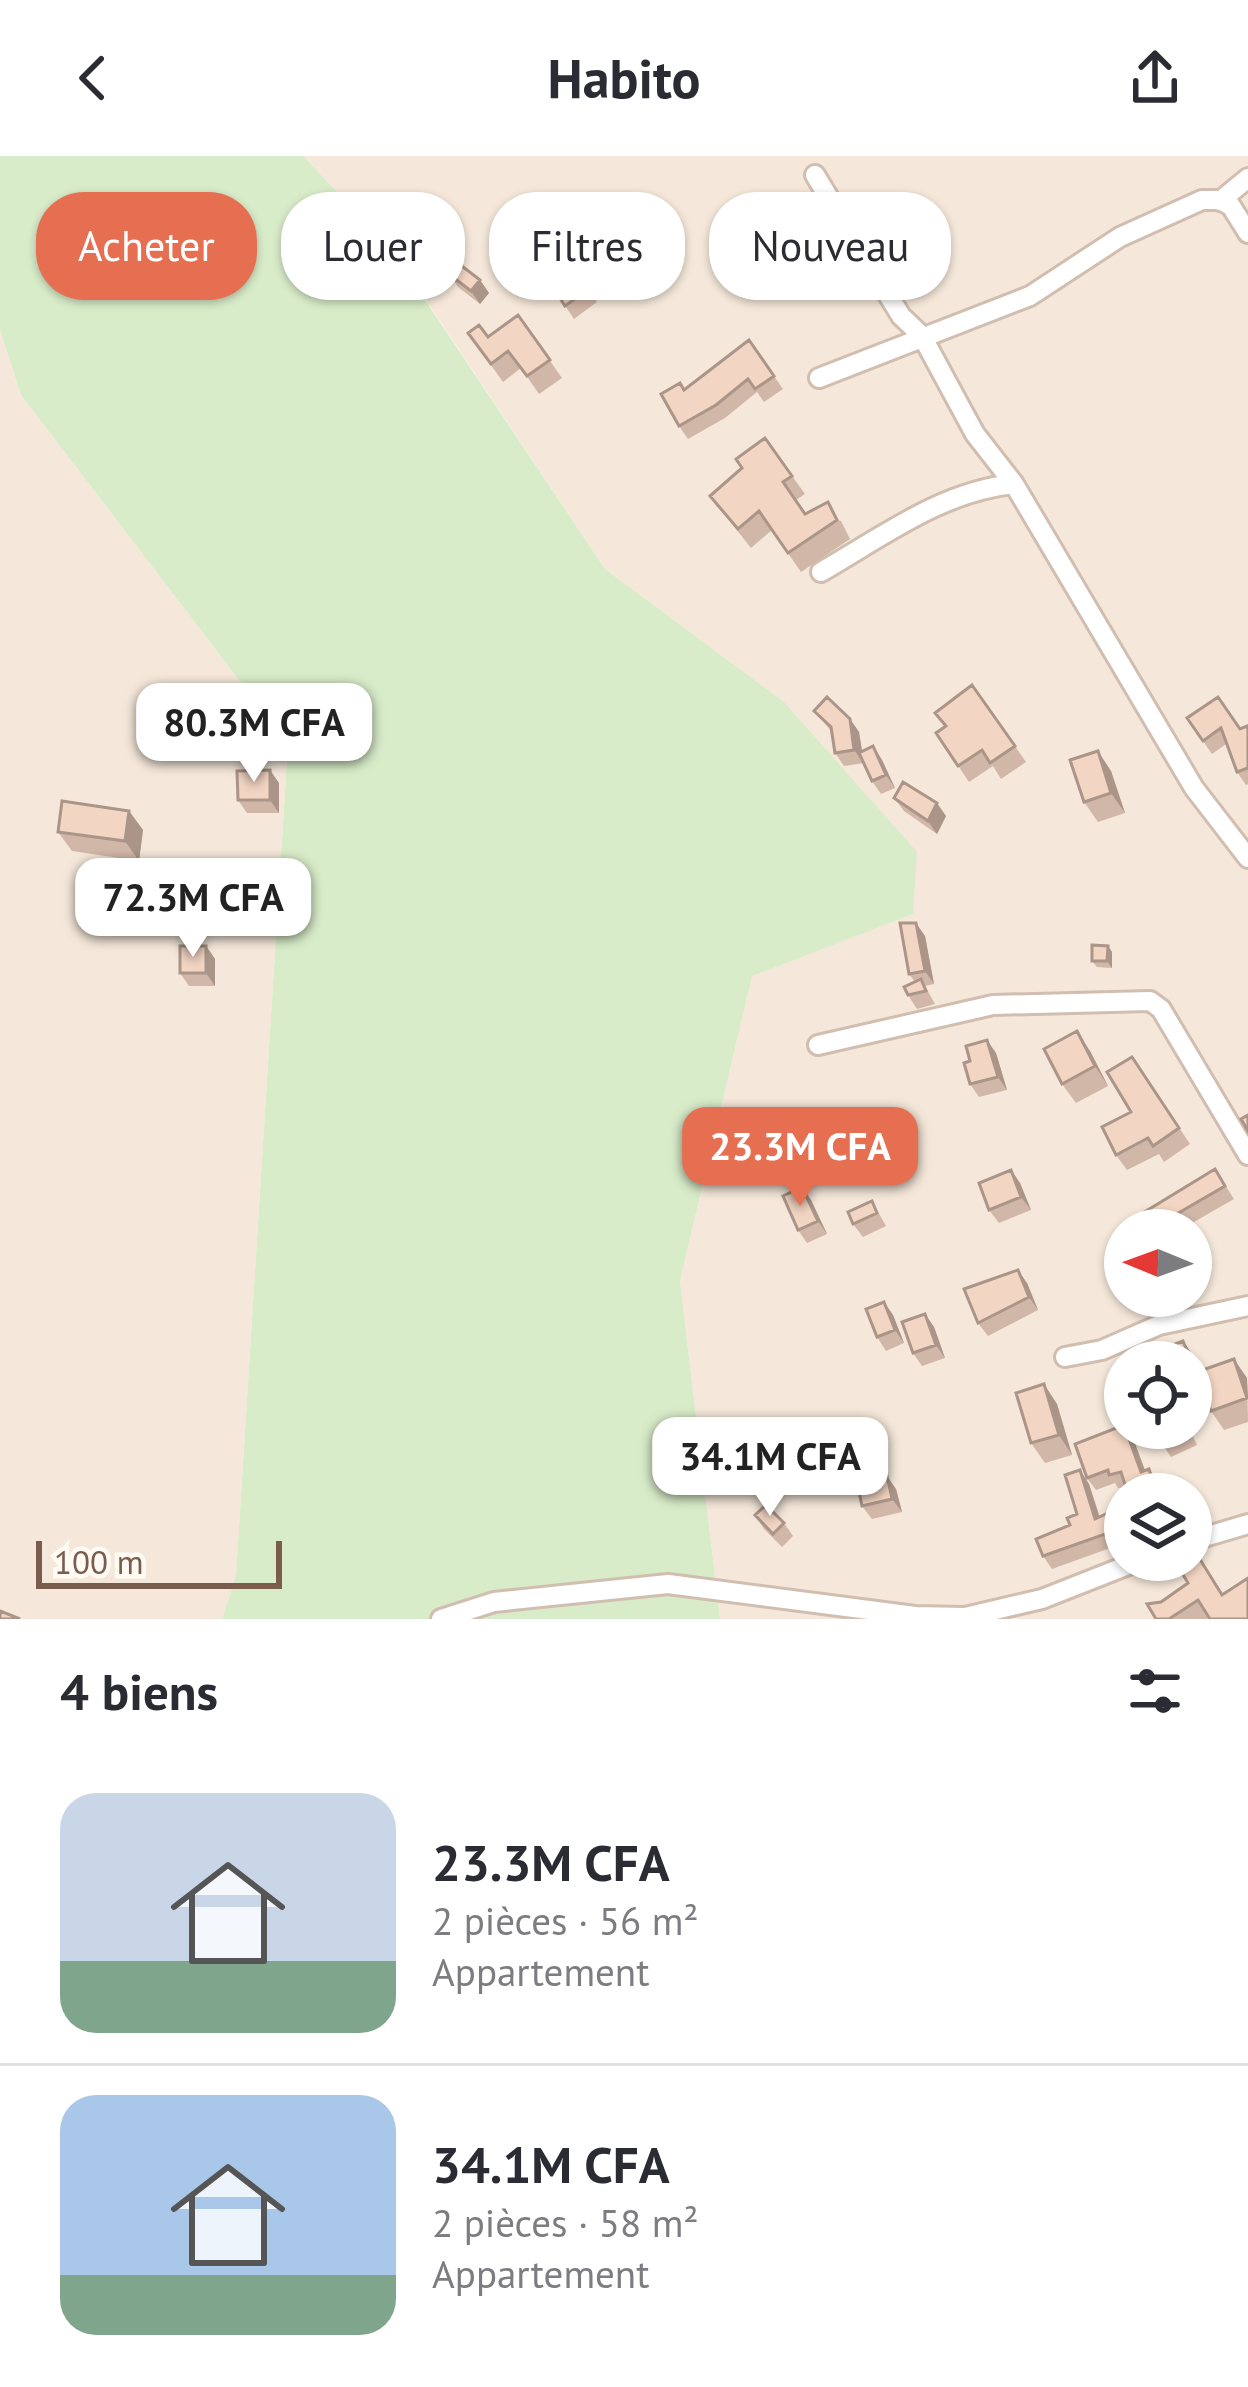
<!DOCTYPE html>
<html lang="fr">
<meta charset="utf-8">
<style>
:root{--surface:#fff;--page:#f2f2f3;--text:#2b2b33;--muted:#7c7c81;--line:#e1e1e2;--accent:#e76f51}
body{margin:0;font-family:"PT Sans",sans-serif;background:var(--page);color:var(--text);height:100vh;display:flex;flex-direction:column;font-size:45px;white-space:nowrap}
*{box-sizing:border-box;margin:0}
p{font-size:39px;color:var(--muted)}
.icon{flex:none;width:66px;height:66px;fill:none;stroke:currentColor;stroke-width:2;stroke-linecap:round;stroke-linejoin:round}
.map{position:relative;height:1463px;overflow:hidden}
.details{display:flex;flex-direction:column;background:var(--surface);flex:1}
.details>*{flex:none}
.top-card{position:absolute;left:36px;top:36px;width:1176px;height:108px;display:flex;gap:24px}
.needle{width:78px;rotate:271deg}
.tools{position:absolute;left:1104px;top:1053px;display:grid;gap:24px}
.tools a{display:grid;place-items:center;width:108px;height:108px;border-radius:50%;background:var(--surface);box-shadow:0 3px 9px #0004;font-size:60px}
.scale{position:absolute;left:36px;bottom:30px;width:246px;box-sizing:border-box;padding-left:12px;border:6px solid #7a5c4d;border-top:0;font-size:33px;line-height:42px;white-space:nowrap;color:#7a5c4d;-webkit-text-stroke:9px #fffaf3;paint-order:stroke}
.price{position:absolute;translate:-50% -102px;padding:0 27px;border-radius:24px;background:#fff;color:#222;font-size:39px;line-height:78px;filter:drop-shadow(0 3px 6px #0008)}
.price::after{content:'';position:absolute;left:50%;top:72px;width:36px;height:27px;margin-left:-18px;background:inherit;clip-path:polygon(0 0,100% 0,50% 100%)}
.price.active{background:var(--accent);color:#fff}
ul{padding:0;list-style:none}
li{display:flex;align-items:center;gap:36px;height:300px;padding:0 60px}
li+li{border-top:3px solid var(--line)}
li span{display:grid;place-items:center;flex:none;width:336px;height:240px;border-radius:36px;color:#555}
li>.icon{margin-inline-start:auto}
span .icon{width:144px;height:144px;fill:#fffc;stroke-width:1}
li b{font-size:51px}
h2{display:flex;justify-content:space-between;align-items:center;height:144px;padding:0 60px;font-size:51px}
.pill{padding:0 42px;border-radius:48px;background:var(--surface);box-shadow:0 3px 9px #0004;font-size:42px;line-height:108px}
.pill.active{background:var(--accent);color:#fff}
header{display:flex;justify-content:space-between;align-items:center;height:156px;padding:0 60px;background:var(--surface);font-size:54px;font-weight:700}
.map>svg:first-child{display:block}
</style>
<header><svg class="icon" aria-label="back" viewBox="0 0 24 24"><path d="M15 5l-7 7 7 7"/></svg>Habito<svg class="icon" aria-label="share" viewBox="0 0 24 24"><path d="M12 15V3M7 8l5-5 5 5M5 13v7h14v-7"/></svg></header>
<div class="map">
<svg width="1248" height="1463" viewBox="0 0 1248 1463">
<rect width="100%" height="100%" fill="#fdf6ec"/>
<path fill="#f5e8da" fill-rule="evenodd" d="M303 0H1248V1463H720L680 1125 752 819 913 758 783 545 605 413 390 90ZM1125 1074H1191V1140H1125ZM1125 1206H1191V1272H1125ZM1125 1338H1191V1404H1125Z
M0 174 21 239 288 588 236 1421 222 1463H0Z"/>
<path fill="#d8ecc9" d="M0 0H303L389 90 605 413 783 545 917 696 913 758 752 820 680 1125 720 1463H222L236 1420 288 588 21 239 0 174Z"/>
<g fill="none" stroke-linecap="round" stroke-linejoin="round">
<g stroke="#d1beb0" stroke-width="24">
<path id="minor" d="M815 19 901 160 922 180 975 278 1014 328 1194 632 1248 702
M1220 45 1248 22
M819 222 1030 140 1120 81 1202 44H1220L1231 50 1248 77
M821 416C882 381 942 335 1014 328
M818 889 993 849 1150 845 1161 853 1248 999
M1065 1201 1102 1194 1159 1169 1248 1150
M1191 1385 1248 1368
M441 1463 494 1446 668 1428 915 1460 965 1461 1042 1443 1141 1404"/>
</g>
<use href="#minor" stroke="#fff" stroke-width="18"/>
</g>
<path fill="#d1b7a8" d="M577 117 597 146 574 163 554 133Z
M449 118 480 124 489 137 480 148 458 131Z
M518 159 562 222 539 238 521 212 503 226 468 177 488 181Z
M749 184 783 233 764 246 757 236 725 262 688 283 679 270 685 234Z
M765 282 805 338 796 344 805 358 841 365 850 383 801 416 772 374 751 392 710 340 742 312Z
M972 529 1026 606 1001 623 993 610 969 626 936 577 946 571Z
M814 555 850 563 859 576 862 596 873 590 882 604 895 632 881 638 872 625 864 607 844 610 835 597 832 576Z
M1187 562 1240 573 1248 572V628L1246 629 1237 616 1226 588 1212 598Z
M1111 615 1125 657 1098 666 1084 646Z
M279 627V657H247L238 644Z
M894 642 946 660 937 678 904 655Z
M129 655 143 674 139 705 72 695 58 676Z
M925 780 934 828 925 830 935 848 917 853 908 839 915 826 909 818Z
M206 790 215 803V830H189L180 817Z
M1108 790 1112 796V812L1097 811 1092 805Z
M1090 895 1108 930 1076 947 1062 928Z
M996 897 1007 934 979 941 970 928Z
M1132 901 1190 988 1164 1006 1159 998 1127 1014 1116 999 1131 956Z
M1215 1013 1234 1043 1180 1074H1148Z
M1011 1014 1020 1027 1031 1054 999 1067 989 1054Z
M811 1044 827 1078 807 1087 798 1074Z
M872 1045 886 1070 863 1081 853 1068Z
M1027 1127 1038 1154 988 1180 978 1167Z
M884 1146 893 1159 904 1187 886 1195 877 1181Z
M925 1158 934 1171 945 1202 922 1210 913 1197Z
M1183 1185 1192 1198 1199 1215 1247 1222 1248 1266 1224 1274 1211 1255 1203 1234 1191 1238V1206Z
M1057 1248 1072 1299 1045 1307 1031 1287Z
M1125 1272 1133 1282 1145 1315 1149 1313 1158 1326 1118 1332 1115 1327 1096 1334 1087 1322Z
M1189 1272 1197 1289 1171 1301 1162 1288Z
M1080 1314 1089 1328 1100 1361 1125 1357V1396L1118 1399 1113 1391 1052 1413 1043 1400 1077 1358Z
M896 1333 902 1356 872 1363 862 1350Z
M755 1359 784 1367 793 1380 782 1391 764 1373Z
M1193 1392 1223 1438 1207 1463H1156L1188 1427Z"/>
<path fill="#aa9588" d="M480 124 489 137 480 148 471 135Z
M850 563 859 576 864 607 854 594Z
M873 590 882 604 895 632 886 619Z
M1098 595 1111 615 1125 657 1111 637Z
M270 614 279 627V657L270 644Z
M937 647 946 660 937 678 928 665Z
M129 655 143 674 139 705 125 685Z
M916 767 925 780 934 828 925 815Z
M206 790 215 803V830L206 817Z
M1108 790 1112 796V812L1107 805Z
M1077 875 1090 895 1108 930 1095 910Z
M987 884 996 897 1007 934 998 921Z
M1011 1014 1020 1027 1031 1054 1021 1041Z
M802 1031 811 1044 827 1078 818 1065Z
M1018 1114 1027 1127 1038 1154 1029 1141Z
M884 1146 893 1159 904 1187 895 1174Z
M925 1158 934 1171 945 1202 936 1189Z
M1183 1185 1192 1198 1206 1233 1197 1219Z
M1234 1203 1247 1222 1248 1243Z
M1044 1228 1057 1248 1072 1299 1059 1279Z
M1126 1272 1133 1282 1150 1328 1141 1316Z
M1149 1313 1158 1326 1162 1338H1157Z
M1080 1314 1089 1328 1104 1376 1095 1363Z
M887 1320 896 1333 902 1356 892 1343Z"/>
<path fill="#f3d5c3" stroke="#aa9588" stroke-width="3" d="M458 107 480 124 471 135 449 118Z
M577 117 588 133 565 150 554 133Z
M518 159 550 204 527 220 508 195 491 208 468 177 479 169 488 181Z
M749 184 774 220 755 233 748 223 716 249 679 270 661 238 680 227 684 234Z
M765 282 792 320 783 326 805 358 828 346 837 364 788 397 759 355 738 373 710 340 742 312 736 303Z
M972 529 1015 590 990 607 982 594 958 610 936 577 946 570 935 557Z
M827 541 850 563 854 594 835 597 831 571 814 555Z
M1218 541 1240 573 1247 570 1248 574V612L1237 616 1221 572 1203 585 1187 562Z
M873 590 886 619 872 625 859 597Z
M1098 595 1111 637 1084 646 1070 604Z
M270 614V644H238L237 615Z
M903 626 937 647 928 665 894 642Z
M62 645 129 655 125 685 58 676Z
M900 767H916L925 815 909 818Z
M1092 789 1108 790 1107 805H1092Z
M180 790H206V817H180Z
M921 823 926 835 908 839 904 831Z
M1077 875 1095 910 1062 928 1044 893Z
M987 884 998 921 970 928 964 907 970 905 966 890Z
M1132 901 1179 972 1153 990 1148 982 1116 999 1102 971 1131 956 1107 916Z
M1248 959V975L1241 963Z
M1215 1013 1225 1030 1149 1074 1138 1060Z
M1011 1014 1021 1041 989 1054 979 1027Z
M802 1031 818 1065 798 1074 783 1040Z
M872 1045 877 1057 853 1068 848 1056Z
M1018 1114 1029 1141 978 1167 964 1133Z
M884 1146 895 1174 877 1181 866 1153Z
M925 1158 936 1189 913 1197 902 1166Z
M1183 1185 1197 1219 1191 1222V1206H1162L1157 1195Z
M1234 1203 1247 1242 1211 1255 1197 1216Z
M1044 1228 1059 1279 1031 1287 1016 1237Z
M1124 1269 1141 1316 1149 1313 1157 1338H1128L1121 1316 1109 1319 1108 1314 1087 1322 1075 1288Z
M1155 1272H1185L1187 1276 1162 1288Z
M1080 1314 1095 1363 1121 1351 1125 1360V1380L1109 1385 1105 1378 1043 1400 1036 1383 1070 1369 1067 1362 1077 1358 1065 1319Z
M887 1320 892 1343 862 1350 857 1326Z
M766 1349 784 1367 773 1378 755 1359Z
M1193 1392 1222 1439 1248 1422V1463H1210L1198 1444 1169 1463H1156L1147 1448 1161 1446 1188 1427 1174 1404H1191V1394Z
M0 1455 20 1463H0Z"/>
</svg>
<div class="tools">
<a><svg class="needle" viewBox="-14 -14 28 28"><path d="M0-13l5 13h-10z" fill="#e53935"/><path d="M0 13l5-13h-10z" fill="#7c7c81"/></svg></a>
<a><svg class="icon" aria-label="locate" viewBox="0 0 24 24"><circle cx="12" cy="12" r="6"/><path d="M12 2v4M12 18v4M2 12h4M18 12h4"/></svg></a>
<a><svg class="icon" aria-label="layers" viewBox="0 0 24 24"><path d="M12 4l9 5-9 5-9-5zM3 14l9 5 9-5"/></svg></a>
</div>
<div class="scale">100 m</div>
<b class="price" style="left:254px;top:629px">80.3M CFA</b>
<b class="price" style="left:193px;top:804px">72.3M CFA</b>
<b class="price active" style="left:800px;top:1053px">23.3M CFA</b>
<b class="price" style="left:770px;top:1363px">34.1M CFA</b>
<div class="top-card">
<a class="pill active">Acheter</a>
<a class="pill">Louer</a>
<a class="pill">Filtres</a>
<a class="pill">Nouveau</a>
</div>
</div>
<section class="details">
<h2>4 biens<svg class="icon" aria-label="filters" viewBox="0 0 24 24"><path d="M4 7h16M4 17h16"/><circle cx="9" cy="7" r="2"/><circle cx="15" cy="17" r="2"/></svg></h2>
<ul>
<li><span style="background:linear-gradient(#c9d6e8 70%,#7fa58c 0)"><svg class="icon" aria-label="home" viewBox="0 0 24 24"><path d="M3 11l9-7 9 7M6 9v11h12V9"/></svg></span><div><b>23.3M CFA</b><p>2 pièces · 56 m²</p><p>Appartement</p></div></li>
<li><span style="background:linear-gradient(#a9c7e8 75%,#7fa58c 0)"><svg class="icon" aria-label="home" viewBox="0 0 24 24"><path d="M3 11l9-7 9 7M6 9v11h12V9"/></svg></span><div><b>34.1M CFA</b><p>2 pièces · 58 m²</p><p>Appartement</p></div></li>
</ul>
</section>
